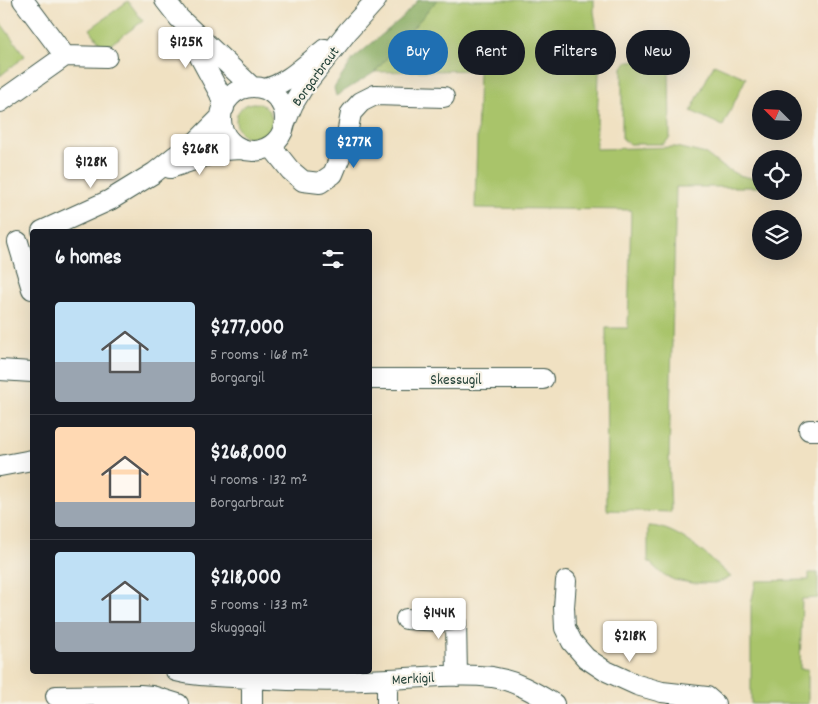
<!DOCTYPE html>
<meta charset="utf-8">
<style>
:root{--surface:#171b24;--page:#20242c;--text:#f1f3f6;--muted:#9ea1a6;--line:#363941;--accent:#1f6fb2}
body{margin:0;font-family:Dekko,sans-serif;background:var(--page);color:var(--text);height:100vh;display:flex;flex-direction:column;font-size:19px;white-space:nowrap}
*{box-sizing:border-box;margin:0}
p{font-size:16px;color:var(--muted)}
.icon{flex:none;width:28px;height:28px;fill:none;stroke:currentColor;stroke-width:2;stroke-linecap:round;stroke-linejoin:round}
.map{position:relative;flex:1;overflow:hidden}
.details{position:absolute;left:30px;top:229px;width:342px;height:445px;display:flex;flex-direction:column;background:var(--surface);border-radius:5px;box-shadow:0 5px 20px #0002}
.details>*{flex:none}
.banner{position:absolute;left:388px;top:30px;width:355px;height:45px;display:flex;gap:10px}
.needle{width:32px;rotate:294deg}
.buttons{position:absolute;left:752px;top:90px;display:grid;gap:10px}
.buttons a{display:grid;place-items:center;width:50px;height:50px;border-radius:50%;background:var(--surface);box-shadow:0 5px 20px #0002;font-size:25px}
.price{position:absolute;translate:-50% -42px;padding:0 11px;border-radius:5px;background:#fff;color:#222;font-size:16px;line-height:32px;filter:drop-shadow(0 1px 2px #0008)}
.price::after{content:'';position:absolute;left:50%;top:30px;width:15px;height:11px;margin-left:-8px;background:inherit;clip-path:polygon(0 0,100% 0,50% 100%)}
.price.active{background:var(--accent);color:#fff}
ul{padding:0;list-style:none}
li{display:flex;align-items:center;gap:15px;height:125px;padding:0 25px}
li+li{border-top:1px solid var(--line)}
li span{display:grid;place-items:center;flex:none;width:140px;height:100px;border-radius:5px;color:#555}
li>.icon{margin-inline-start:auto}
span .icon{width:60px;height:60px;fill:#fffc;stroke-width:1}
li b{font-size:21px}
h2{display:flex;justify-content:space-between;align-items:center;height:60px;padding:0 25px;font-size:21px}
.chip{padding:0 18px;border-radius:22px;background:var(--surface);box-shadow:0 5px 20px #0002;font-size:18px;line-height:45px}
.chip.active{background:var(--accent);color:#fff}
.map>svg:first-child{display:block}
</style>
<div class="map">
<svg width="818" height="704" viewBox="0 0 818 704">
<rect width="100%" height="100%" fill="#f7f3e8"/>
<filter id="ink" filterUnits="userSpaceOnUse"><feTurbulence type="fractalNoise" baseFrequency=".02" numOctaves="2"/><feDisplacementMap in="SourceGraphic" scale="10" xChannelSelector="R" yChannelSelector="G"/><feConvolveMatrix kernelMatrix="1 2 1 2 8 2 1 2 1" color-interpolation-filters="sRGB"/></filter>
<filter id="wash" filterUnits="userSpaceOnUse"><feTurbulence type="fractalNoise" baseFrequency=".0096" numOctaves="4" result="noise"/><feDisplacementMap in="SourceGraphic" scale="20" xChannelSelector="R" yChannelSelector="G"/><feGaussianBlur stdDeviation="1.12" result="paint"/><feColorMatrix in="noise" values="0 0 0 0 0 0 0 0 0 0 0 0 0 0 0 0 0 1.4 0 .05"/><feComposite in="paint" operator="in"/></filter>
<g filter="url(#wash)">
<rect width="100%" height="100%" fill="#f0e1c2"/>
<path fill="#a9c46a" stroke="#64804f" d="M437 0H594V12L600 48 596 149 676 147 706 154 720 165 738 175 761 180V187H676L669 458 671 512 607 510 606 328H628L631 210 475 208 479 70 375 72Z
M128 1 143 21 104 49 90 29Z
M0 22 25 56 0 76Z
M663 60 669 67 670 138 663 144H629L622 138V67L629 61Z
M714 64 746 78 723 126 691 111Z
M236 121a18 18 0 1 1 36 0a18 18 0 1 1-36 0Z
M648 526C679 526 709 558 731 577L717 583H692L674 580 662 574 648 561Z
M809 573H818V598L802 599 800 669H808V704H751V604L756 581 809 580Z"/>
<path fill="#86aa5e" stroke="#527449" d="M418 0H437L375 72 336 96 334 88 353 59 402 18Z"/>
</g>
<g filter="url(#ink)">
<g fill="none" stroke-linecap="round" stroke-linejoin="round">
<g stroke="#3e5649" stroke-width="22">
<path id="minor" d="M23 0 65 56
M165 0 179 18 252 87
M187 33 220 94 224 108
M221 119a32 32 0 1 1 64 0a32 32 0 1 1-64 0Z
M264 89C286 85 307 63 325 49
M0 102 65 56 107 57
M285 123 293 104 302 89 348 31 376 0
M271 146 290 170 303 181 320 183 333 174 345 145 351 113 361 102 375 95 444 97
M170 168 224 150 240 149
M42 231 110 200 154 173 174 157 197 141 221 117
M18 242 32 289
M0 370 32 372
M370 379H543
M809 430H818
M0 466 32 460
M566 581 564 607 565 628 572 642 586 658 604 670 637 685 662 692 707 697 715 704
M406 619 456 622 457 676
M176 671C193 676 215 676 233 677 284 681 337 682 389 679 423 678 458 673 492 677 516 681 534 692 554 704
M56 696 140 695 152 696 178 704
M252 704V679
M387 704V680"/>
</g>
<use href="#minor" stroke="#fff" stroke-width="20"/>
</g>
</g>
<g text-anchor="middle" stroke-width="4.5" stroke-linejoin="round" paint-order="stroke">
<g font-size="15" fill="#1f3d34" stroke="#f7f3e8">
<text transform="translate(315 76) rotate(-54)" y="5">Borgarbraut</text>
<text x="456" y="384">Skessugil</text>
<text transform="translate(413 678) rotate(-3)" y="5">Merkigil</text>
</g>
</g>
</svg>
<div class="buttons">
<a><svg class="needle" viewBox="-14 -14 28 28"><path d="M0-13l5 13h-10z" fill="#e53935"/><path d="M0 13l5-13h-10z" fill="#9ea1a6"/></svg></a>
<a><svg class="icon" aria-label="locate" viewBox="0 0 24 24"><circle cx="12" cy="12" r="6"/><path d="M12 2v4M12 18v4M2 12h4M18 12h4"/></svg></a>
<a><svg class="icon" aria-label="layers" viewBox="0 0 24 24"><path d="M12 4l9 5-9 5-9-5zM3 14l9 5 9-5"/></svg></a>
</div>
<b class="price" style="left:186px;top:69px">$125K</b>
<b class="price active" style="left:354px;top:169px">$277K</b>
<b class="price" style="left:200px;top:176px">$268K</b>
<b class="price" style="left:91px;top:189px">$128K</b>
<b class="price" style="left:439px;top:640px">$144K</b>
<b class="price" style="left:630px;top:663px">$218K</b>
<div class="banner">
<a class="chip active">Buy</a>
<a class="chip">Rent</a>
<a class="chip">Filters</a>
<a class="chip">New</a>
</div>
<section class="details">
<h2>6 homes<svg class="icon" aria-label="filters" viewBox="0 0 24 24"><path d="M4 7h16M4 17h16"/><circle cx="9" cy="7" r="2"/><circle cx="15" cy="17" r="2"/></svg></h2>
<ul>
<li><span style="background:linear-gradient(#bfe0f5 60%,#9aa5b1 0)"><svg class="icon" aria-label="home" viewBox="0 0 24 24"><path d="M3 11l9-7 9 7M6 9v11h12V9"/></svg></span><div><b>$277,000</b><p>5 rooms · 168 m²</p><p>Borgargil</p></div></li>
<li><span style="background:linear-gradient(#ffd9b3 75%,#9aa5b1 0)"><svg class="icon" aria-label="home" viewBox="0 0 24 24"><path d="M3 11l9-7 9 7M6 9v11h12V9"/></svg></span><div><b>$268,000</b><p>4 rooms · 132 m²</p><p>Borgarbraut</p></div></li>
<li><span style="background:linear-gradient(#bfe0f5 70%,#9aa5b1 0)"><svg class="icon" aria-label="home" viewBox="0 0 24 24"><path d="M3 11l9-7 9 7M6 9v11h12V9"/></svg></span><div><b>$218,000</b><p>5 rooms · 133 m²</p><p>Skuggagil</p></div></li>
</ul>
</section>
</div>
